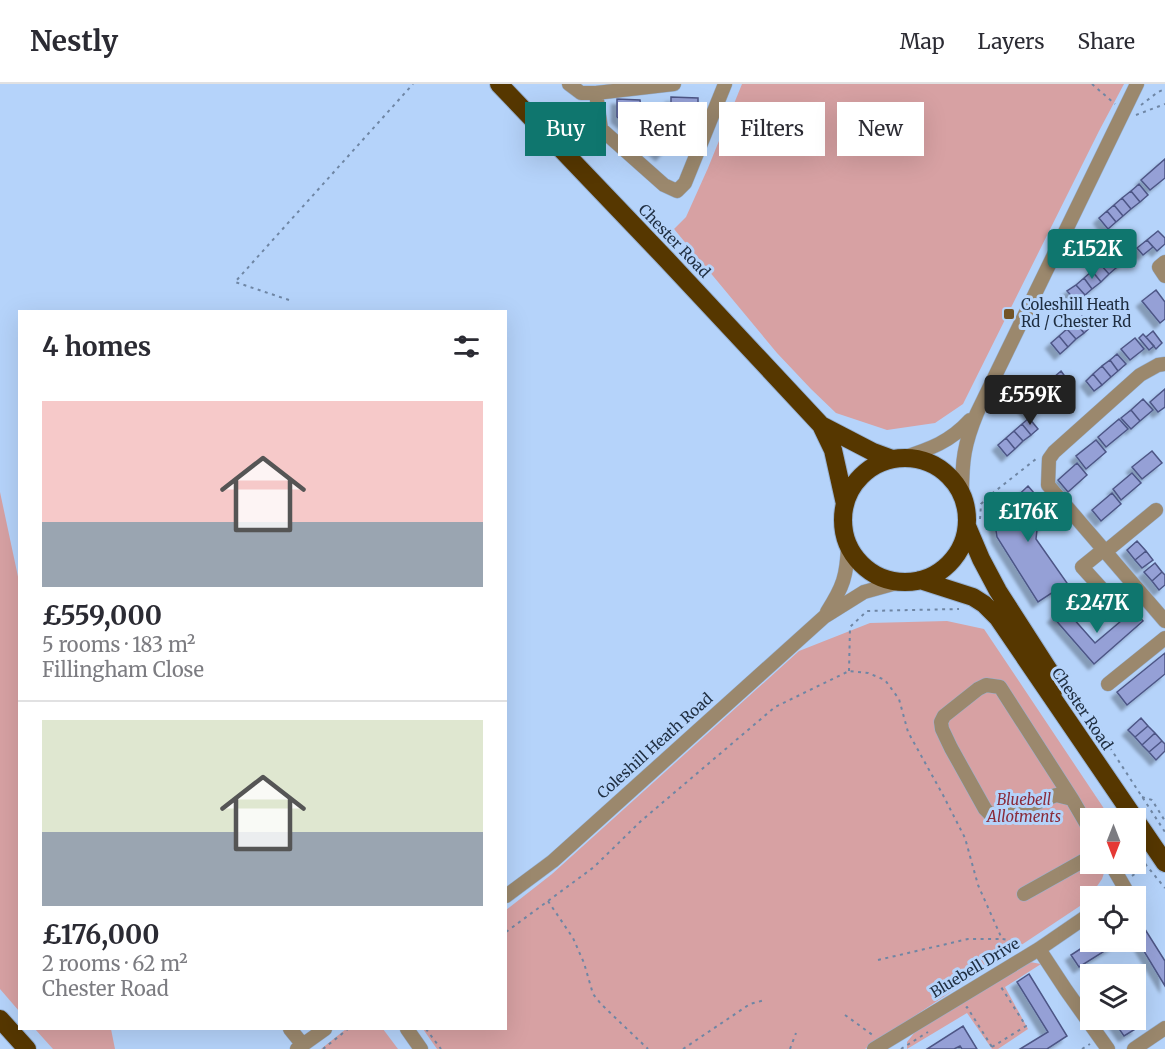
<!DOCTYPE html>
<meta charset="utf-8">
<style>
:root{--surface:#fff;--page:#f7f7f7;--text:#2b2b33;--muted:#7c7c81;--line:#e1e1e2;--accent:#0f766e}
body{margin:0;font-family:Merriweather,serif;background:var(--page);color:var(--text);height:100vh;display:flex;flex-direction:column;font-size:22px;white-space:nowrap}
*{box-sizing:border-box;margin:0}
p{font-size:20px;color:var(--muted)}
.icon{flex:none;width:33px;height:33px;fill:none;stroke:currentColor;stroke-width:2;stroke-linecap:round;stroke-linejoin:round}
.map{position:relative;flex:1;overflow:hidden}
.sheet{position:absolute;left:18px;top:226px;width:489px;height:720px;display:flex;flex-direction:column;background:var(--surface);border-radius:0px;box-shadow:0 6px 24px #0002}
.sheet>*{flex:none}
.top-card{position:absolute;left:525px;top:18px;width:549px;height:54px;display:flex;gap:12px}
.needle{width:39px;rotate:180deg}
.controls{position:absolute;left:1080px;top:724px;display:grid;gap:12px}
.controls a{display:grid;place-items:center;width:66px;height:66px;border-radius:0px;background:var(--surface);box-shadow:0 6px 24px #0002;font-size:30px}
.price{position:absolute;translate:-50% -51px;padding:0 14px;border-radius:6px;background:var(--accent);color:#fff;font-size:20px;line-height:39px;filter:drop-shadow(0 2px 3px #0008)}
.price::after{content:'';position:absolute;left:50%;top:36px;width:18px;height:14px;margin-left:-9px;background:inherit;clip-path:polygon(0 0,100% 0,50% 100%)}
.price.selected{background:#222;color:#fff}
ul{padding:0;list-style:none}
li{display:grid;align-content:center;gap:12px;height:318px;padding:0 24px}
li+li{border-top:2px solid var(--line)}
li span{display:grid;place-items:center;height:186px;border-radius:0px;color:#555}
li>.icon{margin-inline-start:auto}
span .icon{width:108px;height:108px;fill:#fffc;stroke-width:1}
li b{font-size:26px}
h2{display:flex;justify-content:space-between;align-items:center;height:72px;padding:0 24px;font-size:26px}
.tag{padding:0 21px;border-radius:0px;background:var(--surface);box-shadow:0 6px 24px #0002;font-size:21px;line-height:54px}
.tag.selected{background:var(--accent);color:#fff}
header{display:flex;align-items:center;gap:36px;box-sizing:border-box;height:84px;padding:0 30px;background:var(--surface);border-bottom:2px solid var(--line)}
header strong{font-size:28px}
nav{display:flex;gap:33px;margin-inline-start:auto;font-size:21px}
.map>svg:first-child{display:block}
</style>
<header>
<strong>Nestly</strong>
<nav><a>Map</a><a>Layers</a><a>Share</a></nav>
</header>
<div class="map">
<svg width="1165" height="965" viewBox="0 0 1165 965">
<defs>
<filter id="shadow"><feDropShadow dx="-5.5" dy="5.5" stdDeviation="1.5" flood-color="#0004"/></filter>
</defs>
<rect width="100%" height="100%" fill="#b5d3fa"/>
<path fill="#d7a1a3" d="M742 0H1124L1099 47 963 320 935 339 887 346 836 329 811 305 777 269 674 145 686 133 708 84Z
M0 408 20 502 19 927 0 905Z
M947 537 984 545 1111 735H1090V780H1112L1105 786 1102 795 1086 818 865 965H437L423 945H506V826L552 790 799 567 870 539Z
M1030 878 1041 880 1005 903 1028 945 998 965H992L967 929 907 965V958L915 948Z
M35 945H111L115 965H53Z
M346 945H383L398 965H321Z"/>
<path fill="#95a0d6" stroke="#4d5686" stroke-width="1.5" filter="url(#shadow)" d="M671 13 698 14V29L661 71 617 33V15L640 16 641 25 657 37 671 21Z
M1165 75V94L1150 106 1141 96Z
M1139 100 1148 111 1140 118 1131 107Z
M1131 107 1140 118 1131 125 1122 114Z
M1122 114 1131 125 1123 132 1114 121Z
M1114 121 1123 132 1116 138 1107 127Z
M1107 127 1116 138 1108 145 1099 134Z
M1158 147 1165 154V160L1157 167 1147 156Z
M1147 156 1153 163 1143 171 1137 164Z
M1115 167 1124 178 1116 184 1108 173Z
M1108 173 1116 184 1109 190 1100 180Z
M1100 180 1109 190 1101 198 1092 187Z
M1092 187 1101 198 1092 205 1084 194Z
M1084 194 1092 205 1085 211 1076 201Z
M1076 201 1085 211 1077 218 1067 207Z
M1156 206 1165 218V235L1160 239 1142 217Z
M1082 232 1091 243 1084 249 1075 238Z
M1075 238 1084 249 1076 255 1067 245Z
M1067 245 1076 255 1068 263 1059 252Z
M1153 247 1162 259 1156 265 1146 253Z
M1143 250 1154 262 1149 266 1139 254Z
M1059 252 1068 263 1060 270 1051 259Z
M1135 254 1144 265 1130 276 1121 265Z
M1117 270 1126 280 1118 287 1110 276Z
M1110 276 1118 287 1111 293 1102 282Z
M1102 282 1111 293 1102 301 1093 290Z
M1061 287 1069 298 1062 304 1054 293Z
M1093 290 1102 301 1094 307 1086 297Z
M1054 293 1062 304 1055 310 1046 300Z
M1046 300 1055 310 1046 318 1037 307Z
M1165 305V323L1158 328 1150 318Z
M1037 307 1046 318 1038 325 1029 314Z
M1029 314 1038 325 1031 331 1021 320Z
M1143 315 1153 326 1140 337 1131 326Z
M1131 326 1140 337 1131 345 1121 334Z
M1029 334 1038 345 1031 351 1022 340Z
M1119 335 1128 345 1106 363 1098 353Z
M1022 340 1031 351 1023 357 1014 347Z
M1014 347 1023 357 1015 365 1006 354Z
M1006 354 1015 365 1007 372 998 361Z
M1096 356 1106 368 1086 385 1076 372Z
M1152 367 1162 379 1142 395 1132 383Z
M1077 379 1087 391 1068 408 1058 396Z
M1132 389 1141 399 1121 416 1113 405Z
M1028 402 1054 432 1037 446 1036 455 1067 499 1038 518 997 453 994 434Z
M1112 409 1121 420 1101 437 1092 426Z
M1137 457 1146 467 1135 476 1127 466Z
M1146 467 1153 476 1142 484 1135 476Z
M1155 479 1162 488 1152 497 1144 488Z
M1162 488 1165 491V501L1159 506 1152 497Z
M1064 524 1095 559 1134 526 1143 537 1094 580 1053 533Z
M1165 569V590L1127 621 1117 608Z
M1141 634 1148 642 1135 653 1128 646Z
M1148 642 1155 649 1142 661 1135 653Z
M1155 649 1162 657 1149 668 1142 661Z
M1162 657 1165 660V667L1156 676 1149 668Z
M1136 831 1165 877V902L1136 854Z
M1091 858H1119L1079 883 1071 871Z
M1029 890 1067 952 1047 965H1020L1048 948 1017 898Z
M1113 936H1132L1137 944 1124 952Z
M963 942 977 965H962L960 962 954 965H927Z"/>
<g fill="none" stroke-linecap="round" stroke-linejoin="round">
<g stroke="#97b2d5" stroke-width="15">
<path id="minor" d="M569 0 581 9H596
M674 0 596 9 601 45 664 101 677 107 685 99 725 0
M1165 178 1159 183 1165 192
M1165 280 1158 281 1140 291 1054 368 1049 375 1048 401 1165 537
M902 374C930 365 950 358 970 336
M962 410C962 377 964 360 977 329L1137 0
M1103 466 1082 483 1111 515
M1105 468 1156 426
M827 528C843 503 847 492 848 461
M1108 600 1165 554
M1072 715 1056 711 1002 733C994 733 990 731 985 725L951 664 942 645 941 638 944 632 978 605 986 601 1000 603 1072 715 1090 746
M1111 780 1126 806 1115 813
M1024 810 1090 773
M506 812 553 777 824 533 864 508 900 498
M1039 865 1066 906 1108 965
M290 945 303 961
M407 945 421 965
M297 965 325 945
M874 965 1039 865 1090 830
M1134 965 1165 944"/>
</g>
<g stroke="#97b2d5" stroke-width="20">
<path id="highway" d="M499 0 667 176 821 341 833 366 845 420
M821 341 873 368 892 375
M843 436a62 62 0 1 1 124 0a62 62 0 1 1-124 0Z
M967 442 981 475 998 507 1059 602
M920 496 973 513 984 520 998 534 1165 779
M0 935 27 965"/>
</g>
<path stroke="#6f86a4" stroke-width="2" stroke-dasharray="3 4.5" stroke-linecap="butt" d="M1092 0 1115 20
M1141 21 1158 8 1165 5
M1136 31 1165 20
M289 216 235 198 413 0
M980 435 981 420 989 412 1036 375H1037
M849 587 850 543 867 527 959 525
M1073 607 1165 748
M1142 713 1152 716 1165 737
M1142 773 1146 781 1165 804
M1132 792 1146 781 1147 778
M548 817 573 854 584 879 593 910 601 920 648 965
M506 848 594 783 641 737 775 623 849 587 868 589 885 596 899 615 908 648 943 711 965 754 978 801 1002 855 1016 857 1020 861
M878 876 968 855H1002
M966 924 967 923 992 963V965
M845 931 874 952
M426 945 441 965
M992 963 1026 942 1001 903
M323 965 348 945
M683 965 750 920 765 916
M790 965 796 949
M901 965 928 948
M1082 965 1090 960"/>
<use href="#minor" stroke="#9b886d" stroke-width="14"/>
<use href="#highway" stroke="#563700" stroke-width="18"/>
</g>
<rect fill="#725428" stroke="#b5d3fa" stroke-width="2" x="1003" y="224" width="12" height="12" rx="3"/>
<g text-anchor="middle" stroke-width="6" stroke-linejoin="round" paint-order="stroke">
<g font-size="15" fill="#1f2e41" stroke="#b5d3fa">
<text transform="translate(674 157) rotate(46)" y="5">Chester Road</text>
<text transform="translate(1082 625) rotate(56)" y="5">Chester Road</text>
<text transform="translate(655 662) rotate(-42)" y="5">Coleshill Heath Road</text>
<text transform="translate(975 884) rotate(-31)" y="5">Bluebell Drive</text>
</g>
<g font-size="15" fill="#1f2e41" stroke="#b5d3fa" text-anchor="start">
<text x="1021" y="226">Coleshill Heath<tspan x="1021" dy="17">Rd / Chester Rd</tspan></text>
</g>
<g font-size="15" font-style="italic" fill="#8a2b3a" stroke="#b5d3fa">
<text x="1024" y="721">Bluebell<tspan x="1024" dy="17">Allotments</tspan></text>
</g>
</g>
</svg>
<div class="controls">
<a><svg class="needle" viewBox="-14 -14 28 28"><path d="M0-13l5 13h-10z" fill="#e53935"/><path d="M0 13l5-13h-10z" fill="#7c7c81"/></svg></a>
<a><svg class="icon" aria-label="locate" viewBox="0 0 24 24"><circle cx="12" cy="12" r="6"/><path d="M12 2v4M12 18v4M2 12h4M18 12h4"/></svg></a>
<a><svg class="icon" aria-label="layers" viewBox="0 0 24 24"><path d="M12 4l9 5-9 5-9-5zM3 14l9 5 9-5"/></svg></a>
</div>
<b class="price" style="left:1092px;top:196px">£152K</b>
<b class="price selected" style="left:1030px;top:342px">£559K</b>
<b class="price" style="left:1028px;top:459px">£176K</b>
<b class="price" style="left:1097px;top:550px">£247K</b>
<div class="top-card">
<a class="tag selected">Buy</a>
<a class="tag">Rent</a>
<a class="tag">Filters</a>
<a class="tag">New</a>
</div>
<section class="sheet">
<h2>4 homes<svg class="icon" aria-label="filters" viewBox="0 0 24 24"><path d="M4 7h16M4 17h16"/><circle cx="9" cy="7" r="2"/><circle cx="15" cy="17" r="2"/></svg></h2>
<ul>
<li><span style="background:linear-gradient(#f6c9c9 65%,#9aa5b1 0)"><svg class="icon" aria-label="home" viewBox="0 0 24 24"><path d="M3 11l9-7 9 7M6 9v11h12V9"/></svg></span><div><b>£559,000</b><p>5 rooms · 183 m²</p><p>Fillingham Close</p></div></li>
<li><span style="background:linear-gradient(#dfe7d0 60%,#9aa5b1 0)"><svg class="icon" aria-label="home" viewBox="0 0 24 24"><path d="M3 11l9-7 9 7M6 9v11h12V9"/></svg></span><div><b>£176,000</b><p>2 rooms · 62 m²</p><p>Chester Road</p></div></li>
</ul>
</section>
</div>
